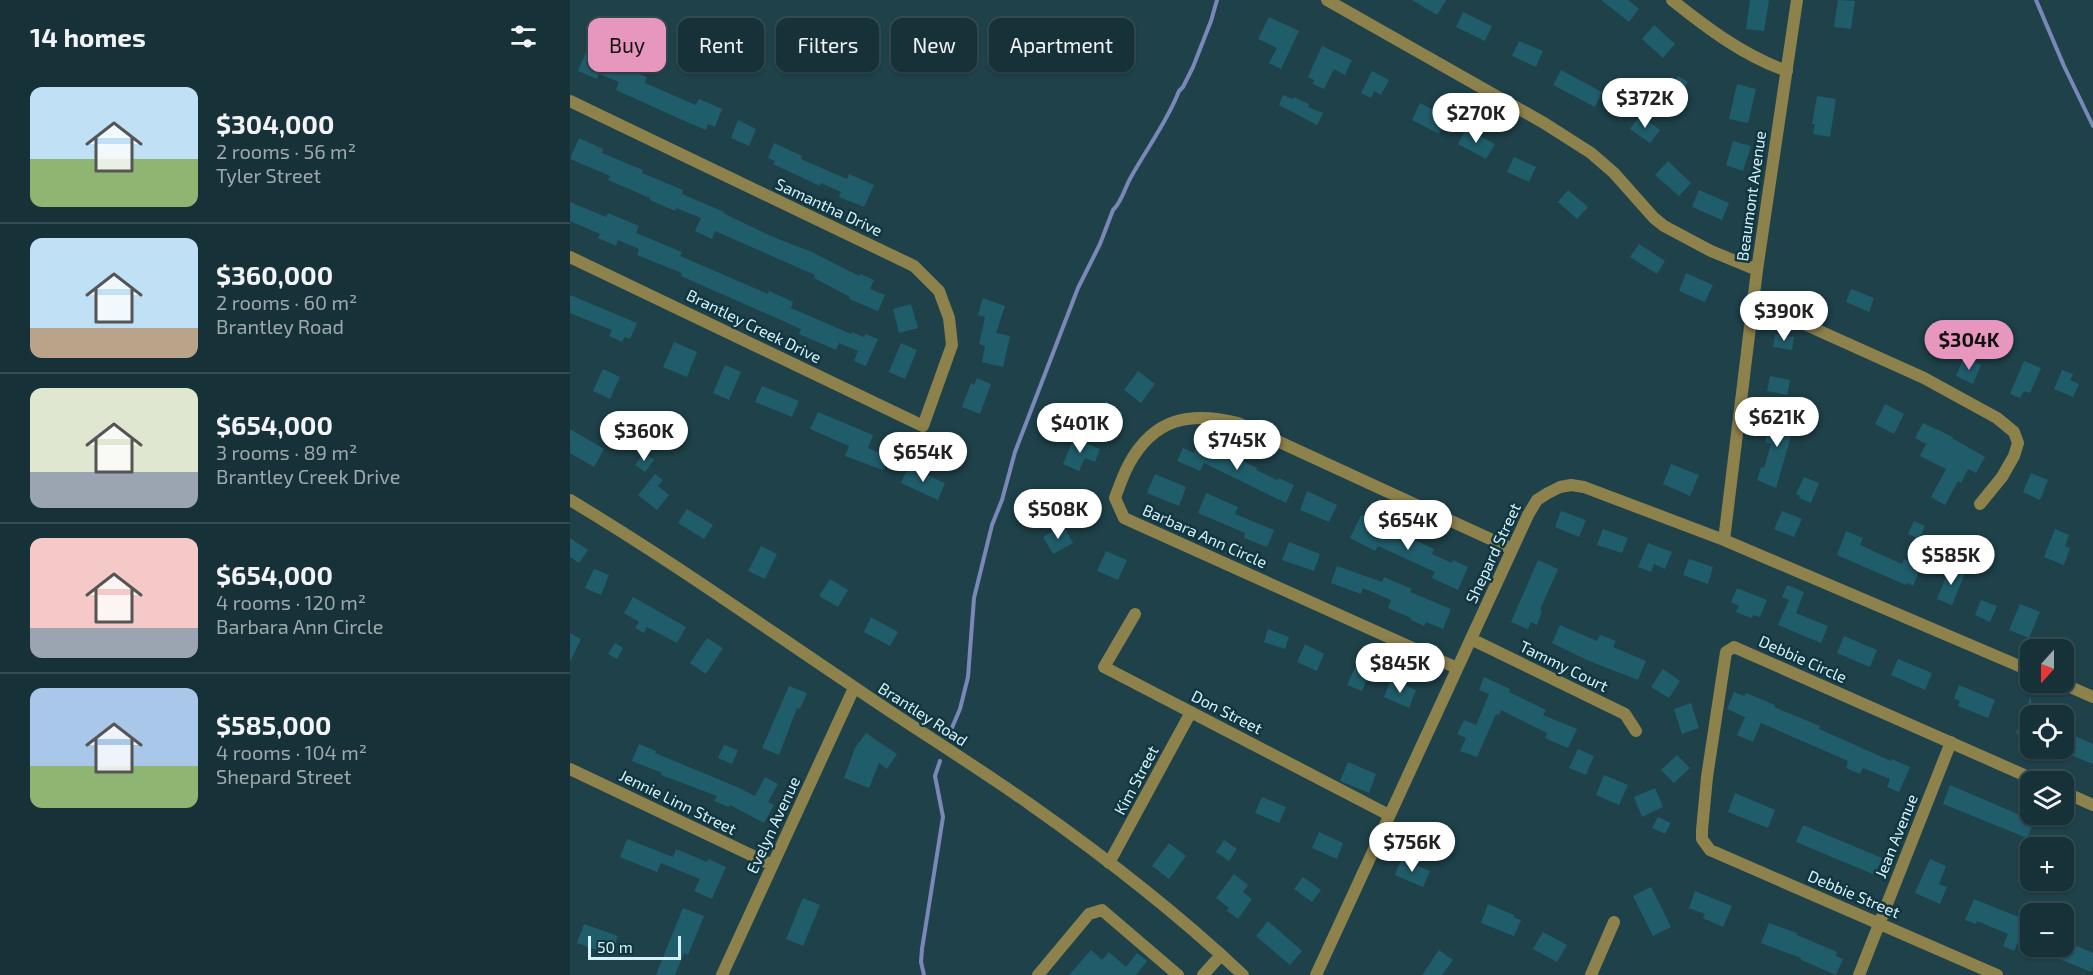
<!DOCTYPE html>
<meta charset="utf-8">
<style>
:root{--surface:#163138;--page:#1f3940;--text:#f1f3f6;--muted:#9ea9ae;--line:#354c53;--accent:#e797bd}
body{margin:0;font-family:"Exo 2",sans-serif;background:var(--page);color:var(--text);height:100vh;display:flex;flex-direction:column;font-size:22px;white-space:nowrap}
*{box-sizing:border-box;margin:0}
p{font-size:20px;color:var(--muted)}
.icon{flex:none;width:33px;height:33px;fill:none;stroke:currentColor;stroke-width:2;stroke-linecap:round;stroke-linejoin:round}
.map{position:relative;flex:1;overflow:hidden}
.drawer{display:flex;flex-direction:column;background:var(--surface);width:570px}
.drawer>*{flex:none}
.banner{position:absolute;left:18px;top:18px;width:570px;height:54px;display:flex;gap:12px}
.needle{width:39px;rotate:201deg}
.controls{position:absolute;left:1450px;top:639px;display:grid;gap:12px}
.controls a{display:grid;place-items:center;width:54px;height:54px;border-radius:12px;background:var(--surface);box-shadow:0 2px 4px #0004,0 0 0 2px var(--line);font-size:30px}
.scale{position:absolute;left:18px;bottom:15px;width:93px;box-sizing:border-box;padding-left:6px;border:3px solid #d5f2fb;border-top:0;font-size:16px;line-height:21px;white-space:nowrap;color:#d5f2fb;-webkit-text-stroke:4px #12363f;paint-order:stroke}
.price{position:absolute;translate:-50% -51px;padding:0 14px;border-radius:21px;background:#fff;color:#222;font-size:20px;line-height:39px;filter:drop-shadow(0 2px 3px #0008)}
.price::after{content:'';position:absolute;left:50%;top:36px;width:18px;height:14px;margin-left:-9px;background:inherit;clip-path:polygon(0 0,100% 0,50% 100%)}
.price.current{background:var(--accent);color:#111}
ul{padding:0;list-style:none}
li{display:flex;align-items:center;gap:18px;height:150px;padding:0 30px}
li+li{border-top:2px solid var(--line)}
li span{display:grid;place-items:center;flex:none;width:168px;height:120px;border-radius:12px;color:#555}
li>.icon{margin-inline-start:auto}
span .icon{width:72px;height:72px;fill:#fffc;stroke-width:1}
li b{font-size:26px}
h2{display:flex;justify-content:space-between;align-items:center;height:72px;padding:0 30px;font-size:26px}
.chip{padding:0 21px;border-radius:12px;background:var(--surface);box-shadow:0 2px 4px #0004,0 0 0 2px var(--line);font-size:21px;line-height:54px}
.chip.current{background:var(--accent);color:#111}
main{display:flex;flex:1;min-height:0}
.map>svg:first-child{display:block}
</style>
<main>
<section class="drawer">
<h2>14 homes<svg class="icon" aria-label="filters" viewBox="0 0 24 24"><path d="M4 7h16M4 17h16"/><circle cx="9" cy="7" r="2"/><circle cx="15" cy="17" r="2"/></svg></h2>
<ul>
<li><span style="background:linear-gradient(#bfe0f5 60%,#8fb573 0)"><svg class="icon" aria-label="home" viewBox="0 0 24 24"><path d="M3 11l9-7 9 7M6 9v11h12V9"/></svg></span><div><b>$304,000</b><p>2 rooms · 56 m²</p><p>Tyler Street</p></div></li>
<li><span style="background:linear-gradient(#bfe0f5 75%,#b9a48a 0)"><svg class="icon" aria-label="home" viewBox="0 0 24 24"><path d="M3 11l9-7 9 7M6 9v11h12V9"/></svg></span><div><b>$360,000</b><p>2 rooms · 60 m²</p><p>Brantley Road</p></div></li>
<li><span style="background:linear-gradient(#dfe7d0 70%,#9aa5b1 0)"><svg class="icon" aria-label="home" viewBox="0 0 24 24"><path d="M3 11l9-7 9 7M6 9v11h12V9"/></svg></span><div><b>$654,000</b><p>3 rooms · 89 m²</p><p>Brantley Creek Drive</p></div></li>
<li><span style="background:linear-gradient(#f6c9c9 75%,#9aa5b1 0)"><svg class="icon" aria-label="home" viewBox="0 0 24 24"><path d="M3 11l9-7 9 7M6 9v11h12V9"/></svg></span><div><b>$654,000</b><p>4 rooms · 120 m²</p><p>Barbara Ann Circle</p></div></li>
<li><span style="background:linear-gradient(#a9c7e8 65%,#8fb573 0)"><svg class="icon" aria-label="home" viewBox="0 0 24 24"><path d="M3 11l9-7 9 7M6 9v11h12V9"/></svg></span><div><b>$585,000</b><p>4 rooms · 104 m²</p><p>Shepard Street</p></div></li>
</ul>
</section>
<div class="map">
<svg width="1523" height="975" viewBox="0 0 1523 975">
<rect width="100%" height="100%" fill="#1e414a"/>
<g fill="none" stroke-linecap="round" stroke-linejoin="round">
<path stroke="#7a88b8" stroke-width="4" d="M1466 0 1494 66 1523 126
M378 737 390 709 398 677 404 598 422 525 432 500 445 452 508 288 530 244 543 210C552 202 555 187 561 177 577 148 597 122 609 91L613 87 623 67 641 21 647 0
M354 975 351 962 352 949 373 817 365 776 370 761"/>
</g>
<path fill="#205d6b" d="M842 0H876L867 15Z
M1031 0H1058L1069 9 1059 22Z
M1180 0H1199L1194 31 1176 29Z
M1268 0 1285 1 1281 29 1264 27Z
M893 12 922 26 915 41 886 27Z
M699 17 729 31 711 69 699 63 707 48 688 39Z
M1084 25 1105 44 1093 58 1072 39Z
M949 41 973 51 966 67 942 56Z
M752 46 782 60 775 75 764 69 754 89 743 84 744 80 738 77Z
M16 52 77 77 75 83 126 105 129 99 152 109 145 127 138 124 136 130 119 123 46 90 49 82 29 74 27 79 8 71Z
M991 70 1032 92 1025 107 983 85Z
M802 71 819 80 811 95 804 91 801 98 791 93Z
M1108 76 1118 82 1112 92 1102 87Z
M1167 84 1186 89 1178 123 1159 119Z
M713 95 723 99 724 97 739 104 738 107 753 113 747 125 709 105Z
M1247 96 1266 99 1260 137 1243 134 1245 124H1242Z
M850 103 877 117 869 134 842 120Z
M1070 115 1090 130 1080 143 1060 129Z
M168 120 186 129 179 146 161 138Z
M896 129 925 144 916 159 888 144Z
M9 138 33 149 32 153 73 170 72 173 113 190 112 194 154 212 153 213 203 237 242 252 289 276 290 274 304 280 300 289 315 295 308 311 279 299 280 297 244 278 245 275 145 231 142 239 125 231 131 218 106 208 105 211 80 200V198L38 180 40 176 0 159Z
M1163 141 1181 146 1173 171 1156 165Z
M204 143 232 156 231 159 277 179 279 174 304 185 294 207 269 197 271 192 251 183 250 186 203 164 205 161 198 158Z
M944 157 966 167 959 182 937 172Z
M1098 161 1121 183 1109 196 1085 175Z
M998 190 1018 207 1007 219 988 202Z
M1129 190 1159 203 1152 220 1122 207Z
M0 202 36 217 38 213 69 226 66 233 112 252 110 256 198 294 199 291 223 302 221 308 281 334 282 332 294 337 295 334 308 339 296 366 284 361 288 351 269 343 266 350 229 334 231 329 111 276 112 273 67 255 69 249 48 240 46 246 28 238 30 234 0 221Z
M1069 244 1095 261 1087 274 1060 257Z
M1116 273 1143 285 1135 302 1109 291Z
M1281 289 1304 298 1299 312 1276 302Z
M0 295 67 323 60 339 55 337 52 342 39 336 42 330 0 313Z
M413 298 435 306 426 333 440 336 433 367 412 362 415 346 409 344 415 317 408 315Z
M341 304 348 328 329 333 323 309Z
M1205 334 1224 337 1222 350 1203 347Z
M104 342 127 352 117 377 93 367Z
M331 343 347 350 335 379 319 372Z
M1394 357 1411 365 1403 384 1386 376Z
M1454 361 1471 368 1460 393 1454 391 1450 398 1440 394Z
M155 365 171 372 159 400 143 393Z
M33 369 50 377 40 399 23 391Z
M1492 370 1503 374 1500 380 1509 384 1503 397 1484 389Z
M568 371 585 384 571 403 554 390Z
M1200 376 1220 380 1217 395 1197 391Z
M407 378 421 384 410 414 392 407 401 383 404 385Z
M192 386 229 401 222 417 185 402Z
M536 401 553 413 543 427 539 424 531 435 518 426Z
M1315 404 1334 414 1324 434 1305 424Z
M248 412 303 435 298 448 319 457 313 470 275 456 279 446 240 429Z
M1204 412 1226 419 1206 488 1187 480 1191 467 1194 468 1201 444 1195 442Z
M1353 423 1383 437 1382 438 1415 457 1406 473 1398 469 1391 483 1388 481 1375 505 1361 497 1376 469 1350 456 1356 444 1345 438Z
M56 428 67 434 61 445 50 439Z
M0 429 34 449 24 467 0 453Z
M504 438 530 449 525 462 515 458 509 471 493 464Z
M628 445 652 456 654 452 687 468 686 470 707 480 709 478 724 485 716 503 634 463 630 471 607 461 613 448 624 453Z
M74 452 84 460 75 472 65 465Z
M1101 464 1129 475 1120 496 1093 484Z
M338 467 375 483 368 500 331 483Z
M1461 473 1478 480 1470 500 1453 492Z
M85 474 93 480 88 486 99 495 87 510 68 495Z
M585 474 616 487 609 506 577 493Z
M1234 477 1249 483 1241 503 1229 498 1230 496 1226 494Z
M469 489 494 492 491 518 473 516 474 510 467 509Z
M737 491 767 505 759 522 730 510Z
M636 493 668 507 665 514 704 530 697 547 674 538 675 533 628 513Z
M117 509 143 525 134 539 108 523Z
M991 511 1016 520 1009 537 985 527Z
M1212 511 1232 519 1224 537 1204 529Z
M791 515 864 549 862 554 882 563 883 560 898 567 888 590 862 578 865 572 808 546 805 551 780 538Z
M1344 521 1355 526 1349 539 1338 534Z
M493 525 503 543 483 554 473 537Z
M1033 529 1058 538 1052 553 1027 545Z
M1485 529 1499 535 1495 546 1500 548 1494 565 1474 557Z
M1276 531 1293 538 1290 545 1332 564 1334 559 1351 566 1343 586 1337 583 1336 585 1267 555Z
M0 538 18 550 9 563 0 557Z
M719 542 750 554 744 571 712 560Z
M1078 543 1102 552 1095 569 1084 564 1081 572 1068 567Z
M191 546 207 554 195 579 178 571Z
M536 551 557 560 548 580 527 571Z
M1119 559 1143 567 1138 584 1113 575Z
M968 560 988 569 970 610 972 611 967 625 961 622 958 629 941 622Z
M767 566 812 582 814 577 842 589 840 592 881 609 873 629 856 622 854 626 841 620V618L818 608 821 600 793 588 791 594 761 583Z
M1380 567 1395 573 1382 605 1367 599Z
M24 569 39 575 31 595 15 588Z
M260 579 278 590 268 607 249 596Z
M1217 585 1234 592 1226 613 1258 626 1251 643 1208 625 1219 600 1212 597Z
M1167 588 1197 600 1190 617 1183 615 1181 618 1166 612 1169 606 1161 602Z
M63 597 116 627 107 643 77 627 74 633 65 628 69 622 54 613Z
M1411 600 1427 606 1420 622 1405 615Z
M1450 604 1470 612 1459 638 1439 630Z
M301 617 328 632 320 646 294 632Z
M990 625 1027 641 1030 635 1046 641 1043 647 1076 661 1068 680 1019 661 982 643Z
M698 629 719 637 715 649 694 642Z
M0 633 11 639 0 662Z
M1274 636 1307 650 1300 667 1267 653Z
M137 638 153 648 136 674 120 663Z
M45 643 53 648 47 659 38 654Z
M735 644 754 654 747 671 727 662Z
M1328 659 1362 673 1355 690 1321 675Z
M787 663 801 669 792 691 777 685Z
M1093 669 1110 681 1099 698 1081 687Z
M914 677 940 689 939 692 976 710 973 715 1007 729 998 748 975 738 977 733 931 710 929 715 926 714 907 757 890 751 896 738 887 734 894 720 906 725 919 694 909 690Z
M821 680 846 690 839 708 814 697Z
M1389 685 1425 700 1418 718 1388 706 1390 701 1384 698Z
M219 686 237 693 230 709 227 708 209 755 192 748Z
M1164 692 1174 696 1176 693 1205 705 1204 707 1250 726 1249 729 1321 761 1322 759 1340 767 1329 792 1317 787 1320 779 1293 768 1290 774 1276 768 1278 761 1191 723 1183 742 1167 735 1175 717 1157 709Z
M1461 696V739L1446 733Z
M1121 703 1129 728 1112 734 1104 709Z
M296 733 327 754 317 769 309 763 299 788 274 778 285 748Z
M1503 735 1523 744V764L1496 753Z
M69 744 86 751 85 753 167 787 185 796 195 777 208 784 198 802 204 805 194 823 160 805 159 807 144 801 147 796 91 775 92 773 62 761Z
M154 745 168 750 162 764 148 758Z
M1008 749 1024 756 1016 775 999 768Z
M1107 755 1120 768 1104 783 1091 770Z
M778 762 806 774 799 793 770 781Z
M1034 775 1058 785 1049 805 1026 795Z
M1380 785 1464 821 1457 838 1373 804Z
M1085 788 1093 807 1072 817 1064 797Z
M1165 793 1205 810 1198 828 1158 812Z
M692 797 716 807 709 823 685 813Z
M1088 817 1101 823 1095 834 1082 828Z
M1233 825 1312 858 1305 875 1226 842Z
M749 832 773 843 767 859 742 848Z
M57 839 103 857 106 849 137 862 138 859 156 867 142 899 124 891 130 879 91 863 87 872 50 857Z
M654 840 667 849 659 861 646 852Z
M599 843 616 856 599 879 582 866Z
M831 859 860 871 853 887 825 875Z
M1360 859 1376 866 1369 884 1377 887 1370 904 1345 893Z
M664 874 678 885 673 892 682 899 668 919 657 911 659 908 646 898Z
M733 877 751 890 742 902 724 889Z
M1081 887 1101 927 1083 936 1063 896Z
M1125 891 1162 906 1153 927 1133 918 1135 914 1119 908Z
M233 898 250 905 233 946 216 939Z
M1404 899 1461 922V943L1450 938 1444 951 1433 946 1438 934 1407 921 1406 924 1395 920Z
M918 904 944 915 943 917 951 920 944 936 911 923Z
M113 908 134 916 118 955 114 953 105 975H86Z
M698 921 732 951 720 965 686 936Z
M1199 923 1227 933V935L1267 952 1266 956 1273 959 1266 975 1231 960V958L1191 943Z
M14 924 48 936 41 955 7 943Z
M973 932 997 945 987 962 963 949Z
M1497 942 1523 953V966L1521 972 1460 947 1495 946Z
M521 950 532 960 539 952 556 967 567 953 577 961 566 975H499Z
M869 950 883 960 872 975H852Z"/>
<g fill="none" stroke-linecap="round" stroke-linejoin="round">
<path stroke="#8d814c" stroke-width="12" d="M757 0 974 123 1021 153 1044 173 1084 218 1094 226 1141 251 1187 270
M1102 0C1137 28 1174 56 1217 71
M0 101 344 266 369 291 379 318 382 345 353 426 0 257
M1183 301 1354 378 1427 418 1444 432 1448 443 1444 456 1432 477 1410 504
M0 500C97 558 190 624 284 687 342 727 403 764 461 805 535 857 607 913 673 975
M1154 540 1187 270 1227 0
M565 614 534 667 819 815
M901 639 1055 714 1066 731
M887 668 554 518 545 498C549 487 553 475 559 464 584 418 620 411 668 423L942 549
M1489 682 1523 697
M0 769 202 865
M1494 792 1523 805
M539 863 621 712
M152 975 284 688
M468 975 519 914 532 910 608 975
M633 975 651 955
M746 975 958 515 967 500 978 493 990 487 1001 485 1014 487 1154 540 1461 671
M1021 975 1044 922
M1289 975 1381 742
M1427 975 1140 850 1132 839V830L1137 777 1156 652 1164 647 1470 782"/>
</g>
<g text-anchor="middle" stroke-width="5" stroke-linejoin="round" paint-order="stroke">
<g font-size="16" fill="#d5f2fb" stroke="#12363f">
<text transform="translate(1181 196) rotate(-82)" y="6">Beaumont Avenue</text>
<text transform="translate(259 207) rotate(25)" y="6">Samantha Drive</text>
<text transform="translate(184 326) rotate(26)" y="6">Brantley Creek Drive</text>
<text transform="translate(635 536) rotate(24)" y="6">Barbara Ann Circle</text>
<text transform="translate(923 553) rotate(-65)" y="6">Shepard Street</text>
<text transform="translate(1233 659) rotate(24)" y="6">Debbie Circle</text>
<text transform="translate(994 666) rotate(26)" y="6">Tammy Court</text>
<text transform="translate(657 712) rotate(27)" y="6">Don Street</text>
<text transform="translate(353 714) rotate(33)" y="6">Brantley Road</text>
<text transform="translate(566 780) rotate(-62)" y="6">Kim Street</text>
<text transform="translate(108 802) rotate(26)" y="6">Jennie Linn Street</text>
<text transform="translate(203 825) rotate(-65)" y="6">Evelyn Avenue</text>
<text transform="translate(1326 836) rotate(-68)" y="6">Jean Avenue</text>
<text transform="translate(1284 894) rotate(23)" y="6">Debbie Street</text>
</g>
</g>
</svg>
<div class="controls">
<a><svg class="needle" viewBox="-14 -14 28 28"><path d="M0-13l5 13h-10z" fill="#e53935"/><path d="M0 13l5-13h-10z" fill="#9ea9ae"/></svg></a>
<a><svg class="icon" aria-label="locate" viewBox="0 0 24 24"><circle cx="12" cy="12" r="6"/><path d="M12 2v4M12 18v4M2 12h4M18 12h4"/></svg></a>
<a><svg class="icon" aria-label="layers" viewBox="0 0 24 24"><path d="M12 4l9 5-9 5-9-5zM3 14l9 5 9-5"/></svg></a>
<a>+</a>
<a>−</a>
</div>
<div class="scale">50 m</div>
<b class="price" style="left:1075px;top:129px">$372K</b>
<b class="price" style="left:906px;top:144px">$270K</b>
<b class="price" style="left:1214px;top:342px">$390K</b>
<b class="price current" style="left:1399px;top:371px">$304K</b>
<b class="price" style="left:1207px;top:448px">$621K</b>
<b class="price" style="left:510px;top:454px">$401K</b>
<b class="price" style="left:74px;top:462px">$360K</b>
<b class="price" style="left:667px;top:471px">$745K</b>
<b class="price" style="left:353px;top:483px">$654K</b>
<b class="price" style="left:488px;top:540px">$508K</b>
<b class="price" style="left:838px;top:551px">$654K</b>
<b class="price" style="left:1381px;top:586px">$585K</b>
<b class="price" style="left:830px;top:694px">$845K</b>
<b class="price" style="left:842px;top:873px">$756K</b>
<div class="banner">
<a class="chip current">Buy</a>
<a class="chip">Rent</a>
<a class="chip">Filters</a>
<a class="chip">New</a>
<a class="chip">Apartment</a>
</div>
</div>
</main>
